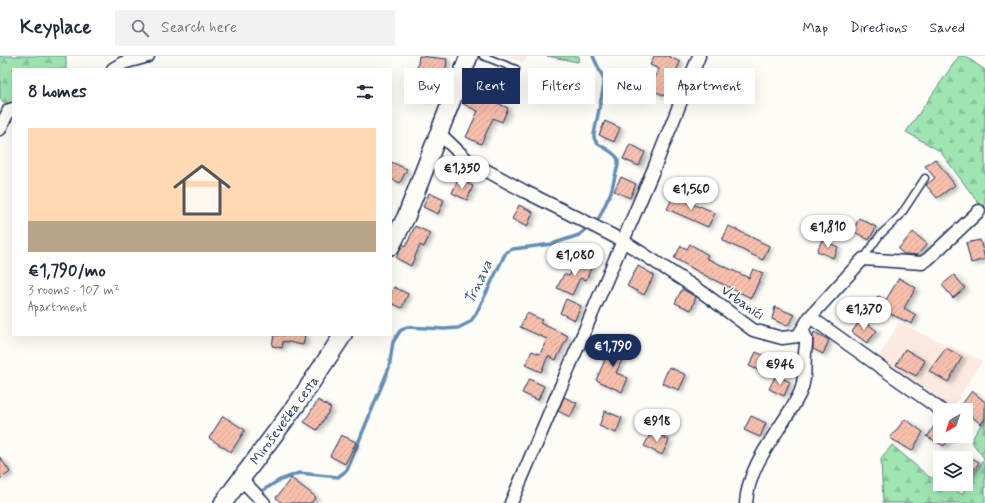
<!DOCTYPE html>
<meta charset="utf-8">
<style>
:root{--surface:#fff;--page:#f2f2f3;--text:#1f2937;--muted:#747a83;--line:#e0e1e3;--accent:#1b2f5e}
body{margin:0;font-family:Mynerve,sans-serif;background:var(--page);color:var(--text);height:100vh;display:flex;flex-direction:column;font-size:15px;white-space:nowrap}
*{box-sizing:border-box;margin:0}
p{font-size:13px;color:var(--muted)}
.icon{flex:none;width:22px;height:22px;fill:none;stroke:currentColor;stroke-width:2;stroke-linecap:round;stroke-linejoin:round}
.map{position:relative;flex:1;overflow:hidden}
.drawer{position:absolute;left:12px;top:12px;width:380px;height:268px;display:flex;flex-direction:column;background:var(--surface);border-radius:0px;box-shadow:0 4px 16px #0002}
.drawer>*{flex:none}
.top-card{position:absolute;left:404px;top:12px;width:380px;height:36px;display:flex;gap:8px}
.needle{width:26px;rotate:219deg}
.buttons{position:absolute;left:933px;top:347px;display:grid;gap:8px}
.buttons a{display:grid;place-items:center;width:40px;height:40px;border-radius:0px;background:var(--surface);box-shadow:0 4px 16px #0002;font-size:20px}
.price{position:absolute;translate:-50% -34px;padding:0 9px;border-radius:14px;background:#fff;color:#222;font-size:13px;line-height:26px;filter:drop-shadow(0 1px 2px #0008)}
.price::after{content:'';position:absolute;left:50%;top:24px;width:12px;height:9px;margin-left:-6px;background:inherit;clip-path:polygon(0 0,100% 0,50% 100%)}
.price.active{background:var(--accent);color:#fff}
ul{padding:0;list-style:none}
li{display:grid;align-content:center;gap:8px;height:212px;padding:0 16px}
li span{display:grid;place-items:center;height:124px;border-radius:0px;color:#555}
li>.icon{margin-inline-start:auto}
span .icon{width:72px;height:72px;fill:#fffc;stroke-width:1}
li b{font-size:17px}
h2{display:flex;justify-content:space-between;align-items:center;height:48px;padding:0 16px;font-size:17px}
.pill{padding:0 14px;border-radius:0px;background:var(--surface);box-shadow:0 4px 16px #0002;font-size:14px;line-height:36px}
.pill.active{background:var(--accent);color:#fff}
header{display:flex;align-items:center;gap:24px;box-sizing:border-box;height:56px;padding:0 20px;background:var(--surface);border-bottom:1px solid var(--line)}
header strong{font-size:19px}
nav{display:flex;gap:22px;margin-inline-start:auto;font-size:14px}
.search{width:280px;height:36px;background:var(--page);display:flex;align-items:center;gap:10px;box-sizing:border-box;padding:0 14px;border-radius:0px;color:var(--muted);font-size:15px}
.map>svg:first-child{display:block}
</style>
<header>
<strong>Keyplace</strong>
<div class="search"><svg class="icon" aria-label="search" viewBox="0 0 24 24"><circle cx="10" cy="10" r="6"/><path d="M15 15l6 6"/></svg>Search here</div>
<nav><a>Map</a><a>Directions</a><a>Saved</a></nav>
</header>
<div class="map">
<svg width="985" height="447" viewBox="0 0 985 447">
<defs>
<pattern id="forest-firs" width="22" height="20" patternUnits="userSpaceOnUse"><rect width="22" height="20" fill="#9fe5b1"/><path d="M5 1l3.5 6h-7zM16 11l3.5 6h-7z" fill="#88c59b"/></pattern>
<pattern id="building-hatch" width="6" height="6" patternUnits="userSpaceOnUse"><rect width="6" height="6" fill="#f8c0ac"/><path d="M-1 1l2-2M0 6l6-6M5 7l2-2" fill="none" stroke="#d4a596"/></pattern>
<filter id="shadow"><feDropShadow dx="3.5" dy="2" stdDeviation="2" flood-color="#0004"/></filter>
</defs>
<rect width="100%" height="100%" fill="#fdfcf7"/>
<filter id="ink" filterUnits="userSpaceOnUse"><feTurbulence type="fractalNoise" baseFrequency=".025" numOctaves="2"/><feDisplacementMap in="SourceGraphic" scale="8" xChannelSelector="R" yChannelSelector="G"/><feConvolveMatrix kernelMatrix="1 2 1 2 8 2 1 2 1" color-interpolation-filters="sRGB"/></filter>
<g filter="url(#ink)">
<path fill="#fceae0" d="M507 0H527L524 7Z
M899 267 982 305 951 354H947L876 305Z"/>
<path fill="url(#forest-firs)" stroke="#5d8a88" d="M0 0H66V13H13V48L7 50 0 42Z
M959 0H965L985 14V156L940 95 906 76Z
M985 362V447H883L881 402 892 389 928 420 940 426V428H943L962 438 984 402 971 385Z"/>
<path fill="#9fe5b1" stroke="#5d8a88" d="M547 0H579L578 6Z"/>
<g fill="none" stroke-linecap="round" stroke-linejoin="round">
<path stroke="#628fb7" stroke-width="3.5" d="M255 447 262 435 278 425 299 417 338 421 347 414 389 312 393 286 400 275 407 271 444 273 458 272 470 266 476 258 506 196 513 193 552 188 579 179 599 162 611 136 618 109V103C616 100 613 97 611 96 604 90 593 89 594 78L604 29V24L593 0"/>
</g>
<path fill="url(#building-hatch)" stroke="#1b2f5e" filter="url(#shadow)" d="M419 0 447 3 445 19 441 18 429 44 414 37 424 16 417 15Z
M654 0H668L680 6 665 40 650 33 659 13 650 9Z
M469 34 508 52 502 66 493 62 481 88 466 81 478 55 463 48Z
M605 65 620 72 614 86 599 79Z
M630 88 645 96 639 110 623 103Z
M935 103 955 129 937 142 926 129 935 122 925 110Z
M391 106 407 113 400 127 391 123Z
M621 121 636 128 630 142 614 135Z
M458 123 473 130 467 144 452 137Z
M429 137 444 144 438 158 423 151Z
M674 139 699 151 700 150 715 157 708 171 667 153Z
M519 149 533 156 527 171 512 163Z
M859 162 876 171 869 184 853 175Z
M415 170 430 177 424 191 420 189 411 210 396 202 403 188 406 190Z
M729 170 769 190 763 204 722 184Z
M913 176 927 188 917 199 904 198 898 193Z
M822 184 838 191 833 202 817 195Z
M980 184 985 203 971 207 966 187Z
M690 188 708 199 706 202 749 222 753 213 763 217 751 242 706 220 674 202 681 190 687 193Z
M577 203 592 210 586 224 580 222 572 239 557 232 564 218 569 220Z
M638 210 654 219 644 239 627 230Z
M954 219 965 232 953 242 942 229Z
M899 222 916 232 904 252 916 259 912 268 873 250 878 240 886 244Z
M394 231 408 238 402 252 391 247V236Z
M682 233 696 241 691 254 675 247Z
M566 243 581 250 575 264 560 257Z
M775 251 795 259 787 270 772 263Z
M527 257 542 264 540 267 568 280 556 304 548 300 541 316 525 309 532 295 540 298 547 283 520 271Z
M861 263 877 275 867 287 852 276Z
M814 276 829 284 823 298 813 293V279Z
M274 279H305L303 289 283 285 282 292 272 290Z
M609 286 626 294 616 317 628 322 622 336 596 324 605 304 601 303Z
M946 292 962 301 948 326 929 315Z
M905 293 925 305 916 320 896 309Z
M756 296 771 303 765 317 749 310Z
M669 311 686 319 679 334 662 327Z
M776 319 790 326 784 340 769 333Z
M529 323 544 330 538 344 522 337Z
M972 335 985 346V362L981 368 966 356V354H964L960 351Z
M564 341 577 347 570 361 558 355Z
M318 344 331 352 317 374 304 366Z
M605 355 622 362 616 377 599 370Z
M223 360 245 374 231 396 209 382Z
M751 360 766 367 760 381 744 374Z
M939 361H940V380H951L944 390 926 380H928Z
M905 363 923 376 912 395 890 382Z
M652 375 669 384 662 399 644 390Z
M341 379 356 386 345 408 330 400Z
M966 399 979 406 966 428Z
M0 401 10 416 0 423Z
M291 422 316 441 311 447H282L276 442Z"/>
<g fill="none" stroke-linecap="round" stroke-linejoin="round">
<g stroke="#1b2f5e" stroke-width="9">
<path id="service" d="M483 0 516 13
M863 203 880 179 900 160 925 122"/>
</g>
<g stroke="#1b2f5e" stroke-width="15">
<path id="minor" d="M113 13 123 7 148 0
M0 73 9 54 13 53
M440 78 467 104 524 135 586 166 623 185 702 236 753 274 782 282 798 280 810 261 863 203 922 207 928 203 979 155
M810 261 941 354
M241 423 264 447
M511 447 655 110 699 0
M746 447C749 404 782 374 800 337 806 324 804 311 805 297 806 286 808 284 802 274"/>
</g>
<g stroke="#1b2f5e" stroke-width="20">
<path id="secondary" d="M391 190 406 161 469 0
M223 447 297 348 343 279"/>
</g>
<use href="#service" stroke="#fdfcf7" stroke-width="6"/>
<use href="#minor" stroke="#fdfcf7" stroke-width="12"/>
<use href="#secondary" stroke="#fdfcf7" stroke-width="17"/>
</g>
</g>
<g text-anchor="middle" stroke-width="3" stroke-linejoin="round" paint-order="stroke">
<g font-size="14" fill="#1b2f5e" stroke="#fdfcf7">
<text transform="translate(743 246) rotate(35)" y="5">Vrbanići</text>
<text transform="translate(284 364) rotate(-54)" y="5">Miroševečka cesta</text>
</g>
<g font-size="15" font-style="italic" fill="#385783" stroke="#fdfcf7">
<text transform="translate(478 226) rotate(-65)" y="5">Trnava</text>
</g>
</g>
</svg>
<div class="buttons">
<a><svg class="needle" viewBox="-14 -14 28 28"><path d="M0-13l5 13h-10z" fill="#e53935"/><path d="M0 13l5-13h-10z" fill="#747a83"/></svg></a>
<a><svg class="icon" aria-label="layers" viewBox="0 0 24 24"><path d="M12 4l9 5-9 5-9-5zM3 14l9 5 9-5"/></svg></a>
</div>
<b class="price" style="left:462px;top:134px">€1,350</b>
<b class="price" style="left:691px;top:155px">€1,560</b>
<b class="price" style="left:828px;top:193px">€1,810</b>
<b class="price" style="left:575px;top:221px">€1,080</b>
<b class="price" style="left:864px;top:275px">€1,370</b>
<b class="price active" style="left:613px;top:312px">€1,790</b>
<b class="price" style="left:780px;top:330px">€946</b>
<b class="price" style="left:657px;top:387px">€918</b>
<div class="top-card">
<a class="pill">Buy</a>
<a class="pill active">Rent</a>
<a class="pill">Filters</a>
<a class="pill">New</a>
<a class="pill">Apartment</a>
</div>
<section class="drawer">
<h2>8 homes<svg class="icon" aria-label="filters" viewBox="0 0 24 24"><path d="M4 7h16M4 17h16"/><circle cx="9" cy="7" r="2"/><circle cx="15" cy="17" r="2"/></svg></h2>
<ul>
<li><span style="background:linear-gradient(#ffd9b3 75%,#b9a48a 0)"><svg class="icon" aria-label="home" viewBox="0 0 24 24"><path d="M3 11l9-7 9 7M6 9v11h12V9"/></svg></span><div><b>€1,790/mo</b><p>3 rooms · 107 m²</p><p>Apartment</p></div></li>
</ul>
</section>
</div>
